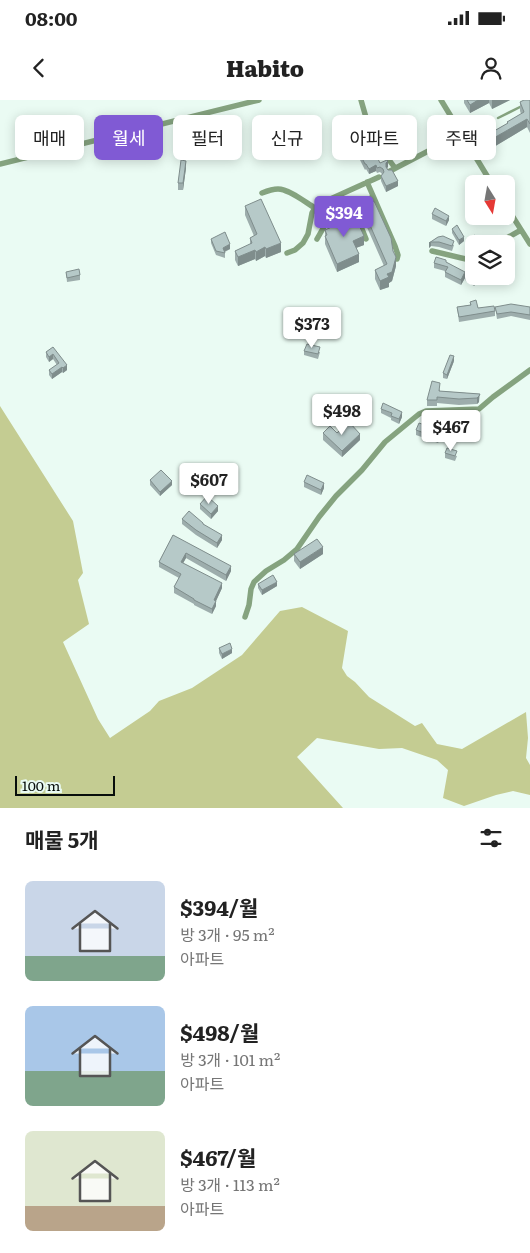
<!DOCTYPE html>
<html lang="ko">
<meta charset="utf-8">
<style>
:root{--surface:#fff;--page:#f2f2f2;--text:#222;--muted:#767676;--accent:#805ad4}
body{margin:0;font-family:Literata,"Noto Sans KR",serif;background:var(--page);color:var(--text);height:100vh;display:flex;flex-direction:column;font-size:19px;white-space:nowrap}
*{box-sizing:border-box;margin:0}
p{font-size:16px;color:var(--muted)}
.icon{flex:none;width:28px;height:28px;fill:none;stroke:currentColor;stroke-width:2;stroke-linecap:round;stroke-linejoin:round}
.map{position:relative;height:708px;overflow:hidden}
.side{display:flex;flex-direction:column;background:var(--surface);flex:1}
.side>*{flex:none}
.guide{position:absolute;left:15px;top:15px;width:500px;height:45px;display:flex;gap:10px}
.needle{width:32px;rotate:169deg}
.fabs{position:absolute;left:465px;top:75px;display:grid;gap:10px}
.fabs a{display:grid;place-items:center;width:50px;height:50px;border-radius:8px;background:var(--surface);box-shadow:0 2px 12px #0003;font-size:25px}
.scale{position:absolute;left:15px;bottom:12px;width:100px;box-sizing:border-box;padding-left:5px;border:2px solid #080e0b;border-top:0;font-size:14px;line-height:18px;white-space:nowrap;color:#080e0b;-webkit-text-stroke:4px #eafbf3;paint-order:stroke}
.price{position:absolute;translate:-50% -42px;padding:0 11px;border-radius:5px;background:#fff;color:#222;font-size:16px;line-height:32px;filter:drop-shadow(0 1px 2px #0008)}
.price::after{content:'';position:absolute;left:50%;top:30px;width:15px;height:11px;margin-left:-8px;background:inherit;clip-path:polygon(0 0,100% 0,50% 100%)}
.price.selected{background:var(--accent);color:#fff}
ul{padding:0;list-style:none}
li{display:flex;align-items:center;gap:15px;height:125px;padding:0 25px}
li span{display:grid;place-items:center;flex:none;width:140px;height:100px;border-radius:8px;color:#555}
li>.icon{margin-inline-start:auto}
span .icon{width:60px;height:60px;fill:#fffc;stroke-width:1}
li b{font-size:21px}
h2{display:flex;justify-content:space-between;align-items:center;height:60px;padding:0 25px;font-size:21px}
.pill{padding:0 18px;border-radius:8px;background:var(--surface);box-shadow:0 2px 12px #0003;font-size:18px;line-height:45px}
.pill.selected{background:var(--accent);color:#fff}
.status{display:flex;justify-content:space-between;align-items:center;height:35px;padding:0 25px;background:var(--surface);direction:ltr}
.status svg{height:14px;fill:currentColor}
header{display:flex;justify-content:space-between;align-items:center;height:65px;padding:0 25px;background:var(--surface);font-size:22px;font-weight:800}
.map>svg:first-child{display:block}
</style>
<div class="status"><b>08:00</b><svg viewBox="0 0 49 12"><path d="M0 12V9h3v3zM5 12V6h3v6zM10 12V3h3v9zM15 12V0h3v12zM26 1h20v11H26zM47 4h2v5h-2z"/></svg></div>
<header><svg class="icon" aria-label="back" viewBox="0 0 24 24"><path d="M15 5l-7 7 7 7"/></svg>Habito<svg class="icon" aria-label="person" viewBox="0 0 24 24"><circle cx="12" cy="8" r="4"/><path d="M4 21q1-7 8-7t8 7"/></svg></header>
<div class="map">
<svg width="530" height="708" viewBox="0 0 530 708">
<rect width="100%" height="100%" fill="#eafbf3"/>
<path fill="#c4cc92" d="M0 306 73 421 83 473 78 480 89 524 63 542 98 619 110 638 150 611 159 601 192 588 242 555 280 511 302 507 348 531 342 568 347 576 355 582 369 597 415 626 422 623 437 644 462 649 526 612 528 638 526 658 530 665V695L513 691 496 695 464 706 443 698 448 670 437 660 402 648 379 649 317 638 297 657 343 708H0Z"/>
<g fill="none" stroke-linecap="round" stroke-linejoin="round">
<path stroke="#85a37f" stroke-width="2.5" d="M498 18 522 6"/>
<path stroke="#85a37f" stroke-width="5.5" d="M361 0 369 28 376 42 395 68
M441 0 492 84
M0 64 259 0
M390 71 461 34
M367 82 395 146 398 155 397 159
M262 93C267 91 272 89 278 89 289 89 305 102 315 108
M506 106 530 144
M353 107 366 139
M317 139 325 125 335 116 373 97
M496 144 521 130
M432 151 470 160 474 158
M287 153 295 150 303 143 308 134 312 113 315 108 326 101 379 77
M245 517 249 505 251 489 254 482 266 471 284 460 297 449 319 417 336 396 362 370 385 342 419 314 426 311 479 309 493 297 530 270"/>
</g>
<path fill="#9dadac" d="M464 0H510L492 9 489 3 470 13 464 3Z
M530 0V33L527 27 492 48 486 38V29L494 31 507 24V22L521 14 520 11V2Z
M350 31 380 63 388 67 387 68 398 86 386 92 381 81V76L382 74 380 72 377 73 376 71 369 74 366 69 365 70 351 42V39L350 36Z
M186 68 183 90H178V83Z
M245 106 281 152 266 158 265 156 256 161 255 159 238 166 235 160V151L250 145V138L254 136 245 115Z
M362 107 393 151 396 166 392 181 389 183V187L380 190 375 179V170L384 166 362 116Z
M346 113 364 145 356 148 359 162 337 172 325 144V130L346 120Z
M432 114 449 120 446 126 432 119Z
M452 129 464 141 459 145 452 133Z
M438 137 454 145 452 151 439 147 431 146 429 148V143Z
M211 139 230 149 225 152V158L216 155 211 143Z
M467 140 474 144V154H472L467 144Z
M446 162 465 175 478 180 474 186 465 180V178L461 185 445 177V171L434 168V163Z
M66 172 80 175V180L67 182Z
M470 202 478 208 495 211V216L459 222 457 207 470 205Z
M495 207H530V220L511 216 497 219Z
M53 247 67 270 63 273 62 272 52 279 49 275V270L57 265 53 259 49 262 46 257V252Z
M304 251 320 252 318 259 304 255Z
M454 261 447 279 443 278V273Z
M440 289V291L480 294 479 302 477 304 459 305 437 303V306H427V300Z
M381 309 402 317 399 324 391 320V318L381 313Z
M416 330 440 335 438 343 416 335Z
M323 333H337L360 340 342 357 323 340Z
M445 353 457 356 455 361 445 358Z
M150 380 172 385 160 396 150 385Z
M304 382 324 388 321 395 304 387Z
M200 404 218 411 211 419 200 409Z
M182 419 203 424 222 440 217 448 196 435 182 424Z
M173 435 231 471 226 481 186 458 183 463 222 488 216 501V506L212 514 194 505V504L174 493V487L179 478 159 467V462Z
M294 454H323L300 469 294 461Z
M258 484 277 486 262 495 258 488Z
M219 548 232 553 222 559 219 553Z"/>
<path fill="#7f8d8c" d="M478 0H489V3L470 13V5Z
M492 0H510L492 9Z
M527 19V27L492 48V39Z
M186 61V68L183 90V83Z
M388 61V67L386 69V63Z
M376 65V71L369 74V69Z
M398 81V86L386 92V86Z
M449 116V120L446 126V121Z
M364 136V145L353 149V141Z
M464 137V141L459 145V140Z
M431 142V146L429 148V143Z
M281 143V152L266 158V149Z
M230 144V149L223 152V148Z
M265 147V156L256 161V152Z
M255 150V159L238 166V157Z
M359 154V162L337 172V164Z
M396 157V166L392 181 389 183V187L380 190V181L387 174Z
M465 172V178L461 185V180Z
M478 176V180L474 186V181Z
M53 254V259L49 262V257Z
M454 256V261L447 279V275Z
M67 265V270L63 273V268Z
M62 267V272L52 279V274Z
M479 296V302L477 304V298Z
M402 312V317L399 324V319Z
M440 330V335L438 343V338Z
M360 334V340L342 357V351Z
M172 381V385L160 396V392Z
M324 383V388L321 395V390Z
M218 406V411L211 419V414Z
M222 435V440L217 448V443Z
M323 447V454L300 469V462Z
M186 453V458L181 467V462Z
M231 466V471L226 481V475Z
M277 482V486L262 495V490Z
M222 483V488L216 501V506L212 514V509L214 500Z
M232 549V553L222 559V554Z"/>
<path fill="#b6c9c8" stroke="#7f8d8c" d="M467 0H478L470 5Z
M524 0H530V24L527 19 492 39 486 29 492 26 494 31 508 23 507 22 524 12 520 2Z
M361 25 380 63 387 60 388 61 386 63V67L388 70H392L398 81 386 86 381 76 384 72 383 69 380 67 377 68 376 65 369 69 366 64H365L351 36H352L350 31Z
M181 60 186 61 183 83H178Z
M261 99 281 143 266 149 265 147 256 152 255 150 238 157 235 151 252 143 250 138 257 134 245 106Z
M374 101 391 138 393 151 396 157 392 172 387 174 389 177 380 181 375 170 387 164 362 107Z
M435 108 449 116 446 121 432 114Z
M352 110 364 136 353 141 359 154 337 164 325 136 327 135 325 130 349 119 346 113Z
M457 125 464 137 459 140 452 129Z
M225 132 230 144 223 148 225 153 216 151 211 139Z
M475 135 480 144H474V149H472L467 140Z
M443 136 454 141 452 146 439 142H431L429 143 438 137Z
M436 157 446 160V162L465 172 461 180 445 172 448 167 434 163Z
M79 169 80 175 67 178 66 172Z
M468 170 474 173V176H477L474 181 465 176Z
M476 200 478 208 494 206 495 211 459 217 457 207 471 205 470 202Z
M511 204 530 207V215L511 212 497 214 495 207Z
M307 244 320 247 318 254 304 251Z
M53 247 67 265 63 268 62 267 52 274 49 270 59 263 53 254 49 257 46 252Z
M450 255 454 256 447 275 443 273Z
M432 281 440 283 439 291 480 294 479 296 477 298 459 299 437 297V300H427Z
M383 303 402 312 399 319 391 316 392 313 381 309Z
M349 322 360 334 342 351 323 333 330 326 337 333Z
M419 323 440 330 438 338 416 330Z
M447 348 457 351 455 356 445 353Z
M161 370 172 381 160 392 150 380Z
M307 375 324 383 321 390 304 382Z
M207 396 218 406 211 414 200 404Z
M189 411 203 423V424L222 435 217 443 196 430 182 419Z
M173 435 231 466 226 475 186 453 181 462 222 483 214 500 216 501 212 509 194 500V499L174 487 181 474 159 462Z
M317 439 323 447 300 462 294 454Z
M273 475 277 482 262 490 258 484Z
M230 543 232 549 222 554 219 548Z"/>
</svg>
<div class="fabs">
<a><svg class="needle" viewBox="-14 -14 28 28"><path d="M0-13l5 13h-10z" fill="#e53935"/><path d="M0 13l5-13h-10z" fill="#767676"/></svg></a>
<a><svg class="icon" aria-label="layers" viewBox="0 0 24 24"><path d="M12 4l9 5-9 5-9-5zM3 14l9 5 9-5"/></svg></a>
</div>
<div class="scale">100 m</div>
<b class="price selected" style="left:344px;top:138px">$394</b>
<b class="price" style="left:312px;top:249px">$373</b>
<b class="price" style="left:342px;top:336px">$498</b>
<b class="price" style="left:451px;top:352px">$467</b>
<b class="price" style="left:209px;top:405px">$607</b>
<div class="guide">
<a class="pill">매매</a>
<a class="pill selected">월세</a>
<a class="pill">필터</a>
<a class="pill">신규</a>
<a class="pill">아파트</a>
<a class="pill">주택</a>
</div>
</div>
<section class="side">
<h2>매물 5개<svg class="icon" aria-label="filters" viewBox="0 0 24 24"><path d="M4 7h16M4 17h16"/><circle cx="9" cy="7" r="2"/><circle cx="15" cy="17" r="2"/></svg></h2>
<ul>
<li><span style="background:linear-gradient(#c9d6e8 75%,#7fa58c 0)"><svg class="icon" aria-label="home" viewBox="0 0 24 24"><path d="M3 11l9-7 9 7M6 9v11h12V9"/></svg></span><div><b>$394/월</b><p>방 3개 · 95 m²</p><p>아파트</p></div></li>
<li><span style="background:linear-gradient(#a9c7e8 65%,#7fa58c 0)"><svg class="icon" aria-label="home" viewBox="0 0 24 24"><path d="M3 11l9-7 9 7M6 9v11h12V9"/></svg></span><div><b>$498/월</b><p>방 3개 · 101 m²</p><p>아파트</p></div></li>
<li><span style="background:linear-gradient(#dfe7d0 75%,#b9a48a 0)"><svg class="icon" aria-label="home" viewBox="0 0 24 24"><path d="M3 11l9-7 9 7M6 9v11h12V9"/></svg></span><div><b>$467/월</b><p>방 3개 · 113 m²</p><p>아파트</p></div></li>
</ul>
</section>
